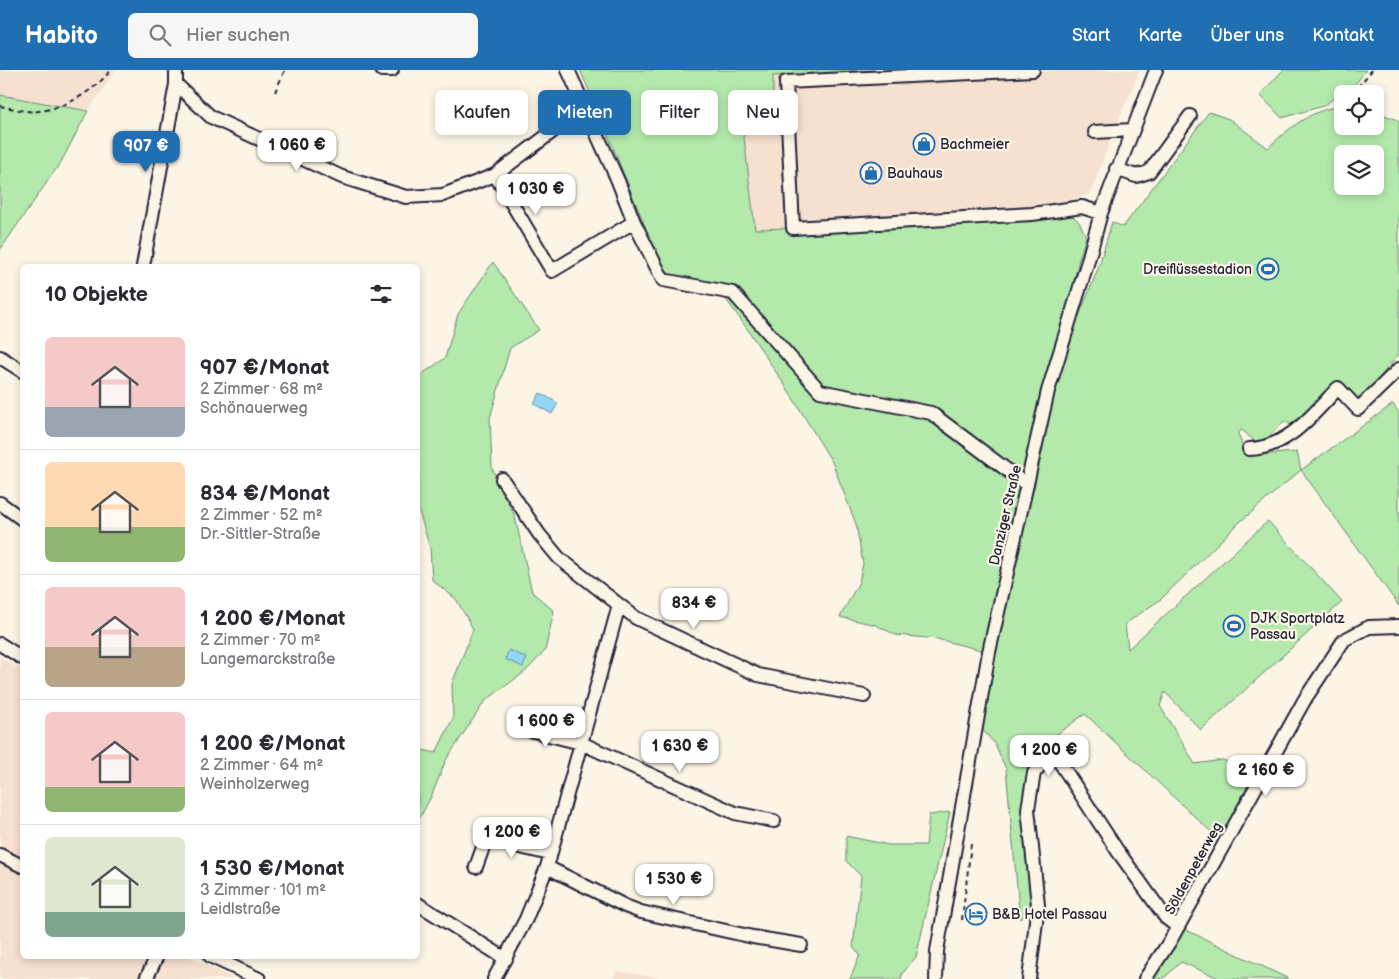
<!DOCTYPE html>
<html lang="de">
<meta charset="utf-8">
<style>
:root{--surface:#fff;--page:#f7f7f7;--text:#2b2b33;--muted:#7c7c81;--line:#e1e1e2;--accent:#1f6fb2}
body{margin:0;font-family:"Balsamiq Sans",sans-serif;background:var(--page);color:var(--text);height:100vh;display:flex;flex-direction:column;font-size:19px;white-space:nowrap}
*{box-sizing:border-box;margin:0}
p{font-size:16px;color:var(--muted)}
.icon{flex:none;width:28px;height:28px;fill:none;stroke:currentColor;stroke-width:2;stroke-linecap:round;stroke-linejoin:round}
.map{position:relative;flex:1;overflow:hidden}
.side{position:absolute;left:20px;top:194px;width:400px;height:695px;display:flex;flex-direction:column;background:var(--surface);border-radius:8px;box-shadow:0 2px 8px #0003}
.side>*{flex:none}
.banner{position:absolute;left:435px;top:20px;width:475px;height:45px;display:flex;gap:10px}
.fabs{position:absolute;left:1334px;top:15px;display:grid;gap:10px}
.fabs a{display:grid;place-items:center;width:50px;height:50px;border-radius:8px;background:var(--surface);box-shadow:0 2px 8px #0003;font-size:25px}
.price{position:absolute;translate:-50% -42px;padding:0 11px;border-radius:10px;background:#fff;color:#222;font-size:16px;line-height:32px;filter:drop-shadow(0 1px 2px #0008)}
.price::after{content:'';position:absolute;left:50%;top:30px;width:15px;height:11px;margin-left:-8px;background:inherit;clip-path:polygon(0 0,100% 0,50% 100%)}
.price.active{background:var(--accent);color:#fff}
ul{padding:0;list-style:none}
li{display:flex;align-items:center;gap:15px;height:125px;padding:0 25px}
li+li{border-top:1px solid var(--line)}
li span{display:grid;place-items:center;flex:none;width:140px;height:100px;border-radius:8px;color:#555}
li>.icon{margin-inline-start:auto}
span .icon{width:60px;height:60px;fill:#fffc;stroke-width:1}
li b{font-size:21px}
h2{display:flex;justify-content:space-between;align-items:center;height:60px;padding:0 25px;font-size:21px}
.tag{padding:0 18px;border-radius:8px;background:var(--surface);box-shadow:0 2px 8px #0003;font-size:18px;line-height:45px}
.tag.active{background:var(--accent);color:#fff}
header{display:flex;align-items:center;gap:30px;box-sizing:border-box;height:70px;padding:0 25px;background:var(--accent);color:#fff}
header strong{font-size:24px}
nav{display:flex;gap:28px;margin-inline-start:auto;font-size:18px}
.search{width:350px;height:45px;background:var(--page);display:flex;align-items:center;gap:12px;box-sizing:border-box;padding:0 18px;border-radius:8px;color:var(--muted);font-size:19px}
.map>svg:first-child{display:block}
</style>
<header>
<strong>Habito</strong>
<div class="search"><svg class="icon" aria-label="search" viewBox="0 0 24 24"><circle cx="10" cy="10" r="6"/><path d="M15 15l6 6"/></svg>Hier suchen</div>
<nav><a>Start</a><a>Karte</a><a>Über uns</a><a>Kontakt</a></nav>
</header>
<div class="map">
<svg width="1399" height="909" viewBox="0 0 1399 909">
<rect width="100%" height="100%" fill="#fcf5e5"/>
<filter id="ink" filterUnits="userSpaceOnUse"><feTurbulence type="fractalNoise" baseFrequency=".02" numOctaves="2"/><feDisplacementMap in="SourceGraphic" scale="10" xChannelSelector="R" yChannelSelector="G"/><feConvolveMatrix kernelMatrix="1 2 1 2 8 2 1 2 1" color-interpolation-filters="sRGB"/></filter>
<g filter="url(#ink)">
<path fill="#f6e0d0" d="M0 0H116L88 41 0 25Z
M879 0H1140L1120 46 1090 124 1038 138 1006 149 755 159 742 50 773 43V5Z
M0 587 22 600V886H187L234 909H0Z
M617 901 666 909H613Z"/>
<path fill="#b3e9ab" stroke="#6a8673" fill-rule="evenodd" d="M580 0H879L773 6V44L742 51 755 159 793 158 1032 144 1073 146 1079 152 1086 166 1079 189 1050 317 1098 199 1112 152 1123 157 1209 42 1229 49 1268 78C1286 60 1316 36 1342 37V56H1375V41L1395 49 1399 52V284L1359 332 1340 315 1297 358 1284 351 1260 376 1242 360 1238 363 1246 386 1297 382 1301 400 1393 334 1399 343V536L1301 400 1241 451 1161 529 1125 554 1128 579 1268 451 1342 532 1201 660 1165 622 1160 636 1195 694 1223 690 1262 707 1225 775 1085 644 1043 674 1034 703 1028 739 1038 835 1020 849 1006 699 995 674 976 653 989 582 937 569 896 565 876 555 840 547 859 512 863 494 856 454 832 392 788 320 748 260 720 221 668 213 599 43ZM1342 84H1375V116H1342Z
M1283 0H1366L1357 12 1323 36 1282 48 1260 25Z
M0 25 88 41 61 92 0 180Z
M493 192 539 260 510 278 490 348 492 398 515 447 532 522 554 541 545 581 526 601 485 631 446 690 431 727 418 751V679L436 683 453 648 452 614 473 559 456 529 432 510 430 478 418 438V307L445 288 458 244Z
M950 742 916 887 902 904 901 909H850L860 885 853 877 861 806 846 791V766L889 775H926L929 745Z
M1182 858 1289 909H1221L1181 892 1163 909H1150Z"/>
<path fill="#93d6f5" stroke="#668eab" d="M540 323 558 333 552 344 534 334Z
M509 580 527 588 523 597 505 589Z"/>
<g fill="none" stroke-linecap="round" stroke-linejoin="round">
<g stroke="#22223b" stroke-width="16">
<path id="minor" d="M382 0H392
M568 0 618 111 634 152 552 201 495 105 585 37
M1033 0 786 12 793 158 1032 144 1082 137 1101 143
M176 14 211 47 342 107 406 127 443 125 495 105
M1095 62 1132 60
M1116 99 1136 106 1149 102 1190 46
M634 152 663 210 733 223 820 321 931 343 1027 415
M143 196 176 14V0
M0 287 22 301
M1249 379C1288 378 1313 344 1338 318L1358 339 1399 299
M502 409 539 464 559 488 636 548 758 605 864 626
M0 433 22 449
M0 574 22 588
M517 657 581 673 735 743 774 751
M0 785 22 796
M476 797 486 769 550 784
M547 797 625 836 641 842 753 867 801 875
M418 834 506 889
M210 886 259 909
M146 909 157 886
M494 909 526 849 547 797 619 535
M936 909 937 881 989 582 1048 321 1087 194 1101 143 1156 0
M1029 909 1038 835 1028 739 1034 703 1047 687 1057 688 1117 780 1166 848 1178 857
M1145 909 1170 871 1305 629 1344 570 1369 557 1399 556"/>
</g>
<path stroke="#22223b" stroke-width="2" stroke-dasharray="5 4" stroke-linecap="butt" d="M275 22 285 0
M1352 24 1372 0
M0 36C12 38 27 43 39 41 66 38 94 21 111 0
M1336 36 1342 32
M962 850 971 774"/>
<use href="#minor" stroke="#fcf5e5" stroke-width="12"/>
</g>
</g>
<defs>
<g id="shop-ring" transform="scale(1.125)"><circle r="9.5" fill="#fcf5e5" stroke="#1f6fb2" stroke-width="1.5"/><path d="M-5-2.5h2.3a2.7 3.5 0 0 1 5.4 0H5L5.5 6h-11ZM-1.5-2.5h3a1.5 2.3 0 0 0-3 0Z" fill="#1f6fb2"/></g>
<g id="stadium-ring" transform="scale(1.125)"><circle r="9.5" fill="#fcf5e5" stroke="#1f6fb2" stroke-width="1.5"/><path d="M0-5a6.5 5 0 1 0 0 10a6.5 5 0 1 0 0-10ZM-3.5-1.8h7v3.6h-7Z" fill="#1f6fb2"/></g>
<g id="hotel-ring" transform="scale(1.125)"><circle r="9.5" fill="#fcf5e5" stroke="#1f6fb2" stroke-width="1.5"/><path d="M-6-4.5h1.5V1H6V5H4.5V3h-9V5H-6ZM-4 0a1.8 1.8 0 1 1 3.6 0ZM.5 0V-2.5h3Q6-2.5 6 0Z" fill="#1f6fb2"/></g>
</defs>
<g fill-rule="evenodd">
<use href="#shop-ring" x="924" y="74"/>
<use href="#shop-ring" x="871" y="103"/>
<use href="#stadium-ring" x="1268" y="199"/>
<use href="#stadium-ring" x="1234" y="556"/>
<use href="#hotel-ring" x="976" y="844"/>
</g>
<g text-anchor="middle" stroke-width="4.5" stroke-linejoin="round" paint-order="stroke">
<g font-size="14" fill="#22223b" stroke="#fcf5e5" text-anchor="start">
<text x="940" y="79">Bachmeier</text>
<text x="887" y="108">Bauhaus</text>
<text x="1252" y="204" text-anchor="end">Dreiflüssestadion</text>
<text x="1250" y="553">DJK Sportplatz<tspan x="1250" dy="16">Passau</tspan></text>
<text x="992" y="849">B&amp;B Hotel Passau</text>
</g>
<g font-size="14" fill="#22223b" stroke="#fcf5e5">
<text transform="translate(1005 445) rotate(-77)" y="5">Danziger Straße</text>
<text transform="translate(1193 798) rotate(-61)" y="5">Söldenpeterweg</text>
</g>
</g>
</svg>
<div class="fabs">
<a><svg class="icon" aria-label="locate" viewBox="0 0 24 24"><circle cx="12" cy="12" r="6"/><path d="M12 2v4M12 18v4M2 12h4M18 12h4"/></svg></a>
<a><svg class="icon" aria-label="layers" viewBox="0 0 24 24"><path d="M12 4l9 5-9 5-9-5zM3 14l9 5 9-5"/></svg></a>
</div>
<b class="price" style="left:297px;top:102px">1 060 €</b>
<b class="price active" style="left:146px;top:103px">907 €</b>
<b class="price" style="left:536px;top:146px">1 030 €</b>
<b class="price" style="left:694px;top:560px">834 €</b>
<b class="price" style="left:546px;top:678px">1 600 €</b>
<b class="price" style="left:680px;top:703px">1 630 €</b>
<b class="price" style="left:1049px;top:707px">1 200 €</b>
<b class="price" style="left:1266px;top:727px">2 160 €</b>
<b class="price" style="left:512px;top:789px">1 200 €</b>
<b class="price" style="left:674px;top:836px">1 530 €</b>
<div class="banner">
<a class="tag">Kaufen</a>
<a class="tag active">Mieten</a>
<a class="tag">Filter</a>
<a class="tag">Neu</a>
</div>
<section class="side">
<h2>10 Objekte<svg class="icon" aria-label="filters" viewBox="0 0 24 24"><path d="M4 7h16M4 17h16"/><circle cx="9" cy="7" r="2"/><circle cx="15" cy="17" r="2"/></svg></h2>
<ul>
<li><span style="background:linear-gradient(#f6c9c9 70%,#9aa5b1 0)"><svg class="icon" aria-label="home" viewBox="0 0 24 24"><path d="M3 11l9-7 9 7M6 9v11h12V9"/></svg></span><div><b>907 €/Monat</b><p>2 Zimmer · 68 m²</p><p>Schönauerweg</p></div></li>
<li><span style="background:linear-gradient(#ffd9b3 65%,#8fb573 0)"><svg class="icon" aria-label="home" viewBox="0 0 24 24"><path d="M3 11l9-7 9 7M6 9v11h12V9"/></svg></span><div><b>834 €/Monat</b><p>2 Zimmer · 52 m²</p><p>Dr.-Sittler-Straße</p></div></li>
<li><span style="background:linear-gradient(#f6c9c9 60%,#b9a48a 0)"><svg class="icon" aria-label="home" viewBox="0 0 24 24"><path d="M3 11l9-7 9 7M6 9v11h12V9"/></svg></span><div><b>1 200 €/Monat</b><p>2 Zimmer · 70 m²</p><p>Langemarckstraße</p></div></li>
<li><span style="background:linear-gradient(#f6c9c9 75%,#8fb573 0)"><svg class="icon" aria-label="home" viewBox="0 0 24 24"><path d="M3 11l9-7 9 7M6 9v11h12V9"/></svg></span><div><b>1 200 €/Monat</b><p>2 Zimmer · 64 m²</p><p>Weinholzerweg</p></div></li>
<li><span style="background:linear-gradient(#dfe7d0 75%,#7fa58c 0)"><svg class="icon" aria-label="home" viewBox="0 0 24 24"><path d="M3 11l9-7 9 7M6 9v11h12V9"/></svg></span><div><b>1 530 €/Monat</b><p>3 Zimmer · 101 m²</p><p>Leidlstraße</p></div></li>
</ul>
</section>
</div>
